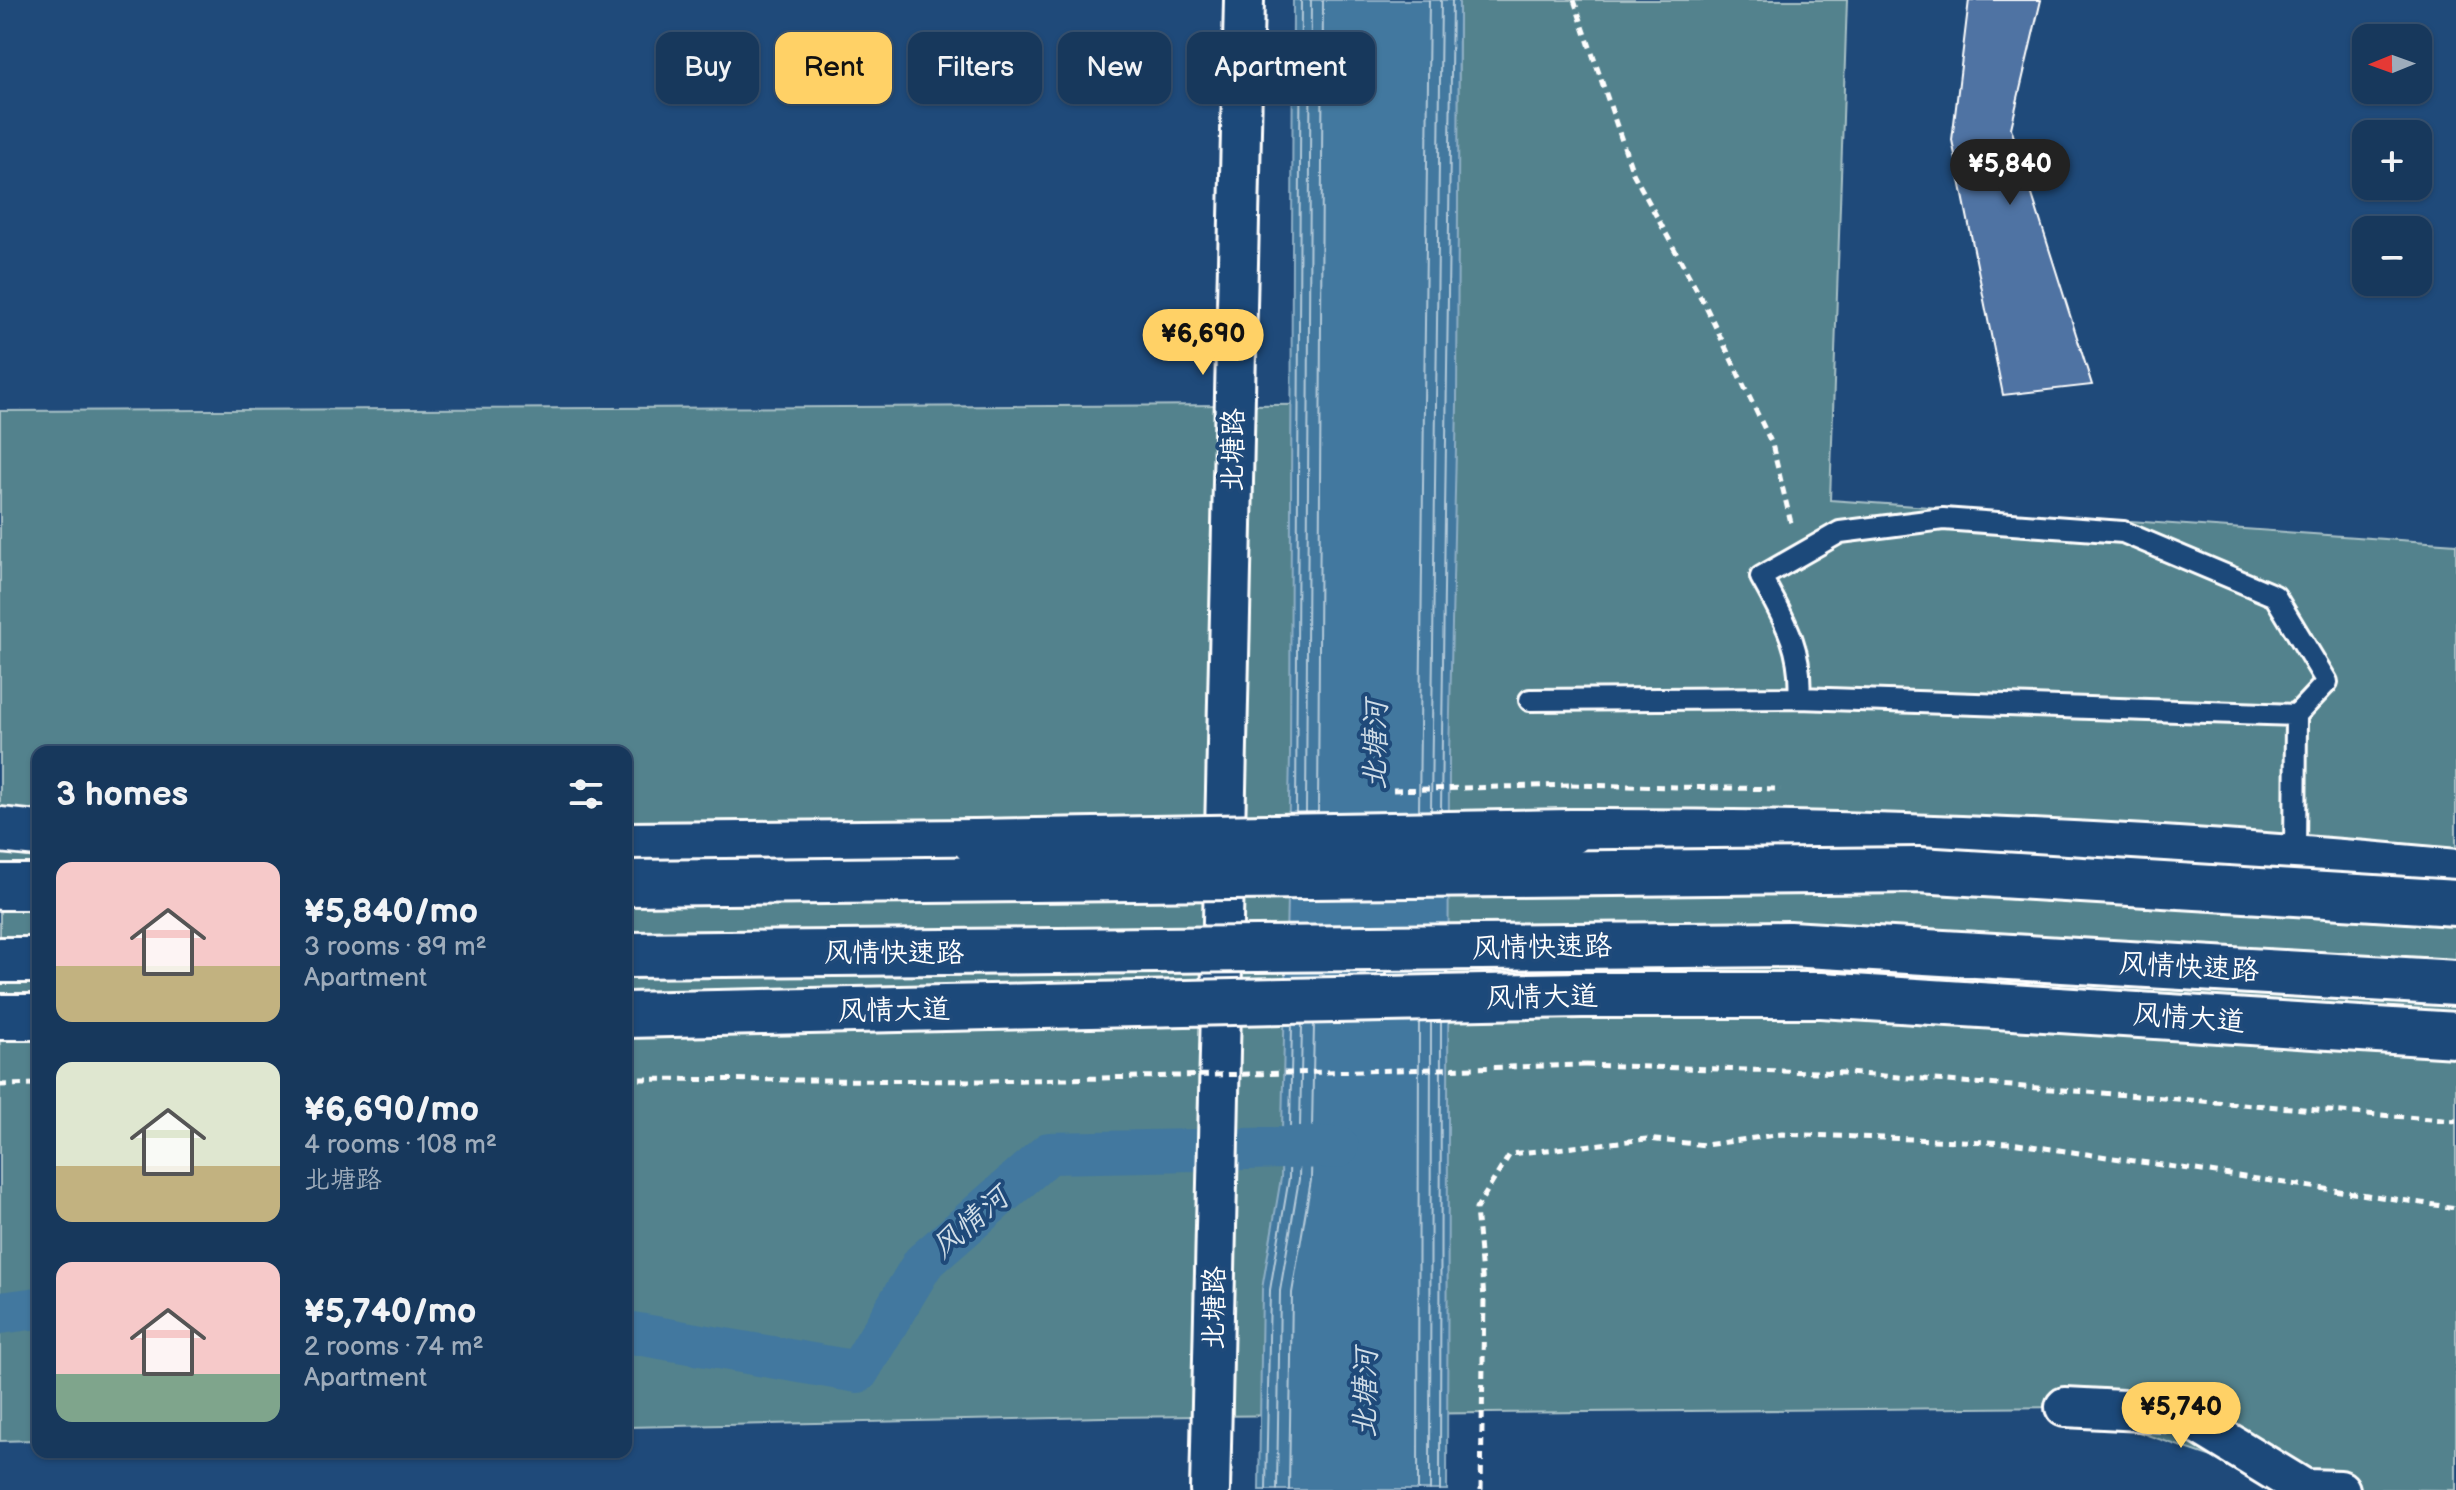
<!DOCTYPE html>
<meta charset="utf-8">
<style>
:root{--surface:#17385c;--page:#203f62;--text:#f1f3f6;--muted:#9eacbb;--line:#365272;--accent:#ffd166}
body{margin:0;font-family:"Balsamiq Sans","LXGW WenKai TC",sans-serif;background:var(--page);color:var(--text);height:100vh;display:flex;flex-direction:column;font-size:30px;white-space:nowrap}
*{box-sizing:border-box;margin:0}
p{font-size:26px;color:var(--muted)}
.icon{flex:none;width:44px;height:44px;fill:none;stroke:currentColor;stroke-width:2;stroke-linecap:round;stroke-linejoin:round}
.map{position:relative;flex:1;overflow:hidden}
.panel{position:absolute;left:32px;top:746px;width:600px;height:712px;display:flex;flex-direction:column;background:var(--surface);border-radius:16px;box-shadow:0 2px 6px #0004,0 0 0 2px var(--line)}
.panel>*{flex:none}
.top-card{position:absolute;left:656px;top:32px;width:760px;height:72px;display:flex;gap:16px}
.needle{width:52px;rotate:269deg}
.controls{position:absolute;left:2352px;top:24px;display:grid;gap:16px}
.controls a{display:grid;place-items:center;width:80px;height:80px;border-radius:16px;background:var(--surface);box-shadow:0 2px 6px #0004,0 0 0 2px var(--line);font-size:40px}
.price{position:absolute;translate:-50% -68px;padding:0 18px;border-radius:28px;background:var(--accent);color:#111;font-size:26px;line-height:52px;filter:drop-shadow(0 2px 4px #0008)}
.price::after{content:'';position:absolute;left:50%;top:48px;width:24px;height:18px;margin-left:-12px;background:inherit;clip-path:polygon(0 0,100% 0,50% 100%)}
.price.current{background:#222;color:#fff}
ul{padding:0;list-style:none}
li{display:flex;align-items:center;gap:24px;height:200px;padding:0 24px}
li span{display:grid;place-items:center;flex:none;width:224px;height:160px;border-radius:16px;color:#555}
li>.icon{margin-inline-start:auto}
span .icon{width:96px;height:96px;fill:#fffc;stroke-width:1}
li b{font-size:34px}
h2{display:flex;justify-content:space-between;align-items:center;height:96px;padding:0 24px;font-size:34px}
.chip{padding:0 28px;border-radius:16px;background:var(--surface);box-shadow:0 2px 6px #0004,0 0 0 2px var(--line);font-size:28px;line-height:72px}
.chip.current{background:var(--accent);color:#111}
.map>svg:first-child{display:block}
</style>
<div class="map">
<svg width="2456" height="1490" viewBox="0 0 2456 1490">
<rect width="100%" height="100%" fill="#1f4a7a"/>
<filter id="ink" filterUnits="userSpaceOnUse"><feTurbulence type="fractalNoise" baseFrequency=".0125" numOctaves="2"/><feDisplacementMap in="SourceGraphic" scale="16" xChannelSelector="R" yChannelSelector="G"/><feConvolveMatrix kernelMatrix="1 2 1 2 8 2 1 2 1" color-interpolation-filters="sRGB"/></filter>
<g filter="url(#ink)">
<path fill="#52828d" stroke="#a8c0c6" stroke-width="2" d="M1459 0H1847L1830 500 2456 544V1490L2306 1489 2065 1407 1105 1417 626 1427V752H38V1440L0 1441V411L1456 404Z"/>
<path fill="#42789f" stroke="#8eaec5" stroke-width="2" d="M1293 0H1459L1457 404 1449 756 1447 1490H1259L1262 1289 1281 1178 1290 754Z"/>
<g fill="none" stroke-linecap="round" stroke-linejoin="round">
<path stroke="#b3c9d9" stroke-width="2" d="M1431 810 1441 0
M1441 810 1452 0
M1419 811 1429 0
M1306 812 1311 0
M1318 812 1323 0
M1296 813 1301 0
M1266 1490 1270 1290 1289 1178 1292 1025
M1277 1490 1280 1291 1299 1179 1302 1025
M1289 1490 1292 1293 1311 1180 1314 1024
M1418 1490 1419 1022
M1430 1490 1431 1022
M1440 1490 1441 1022"/>
<path stroke="#42789f" stroke-width="42" d="M0 1313 38 1308
M626 1332 858 1372 923 1263 1049 1153 1338 1147"/>
</g>
<path fill="#5073a3" stroke="#fff" stroke-width="2" d="M1969 0H2041L2011 128 2092 385 2003 395 1952 140Z"/>
<g fill="none" stroke-linecap="round" stroke-linejoin="round">
<g stroke="#fff" stroke-width="26">
<path id="service" d="M1799 698C1803 649 1784 619 1761 577L1840 532 1943 519 2123 532 2275 596 2327 682 2296 715
M1530 700 1799 698 2296 715 2295 857"/>
</g>
<g stroke="#fff" stroke-width="44">
<path id="minor" d="M2065 1407 2180 1413 2306 1490
M2306 1489 2340 1490
M1210 1490 1244 0"/>
</g>
<g stroke="#fff" stroke-width="50">
<path id="primary" d="M0 830 38 834
M1571 832C1866 831 2163 844 2456 872
M626 845 975 842
M1582 995H1821L2456 1035
M626 1015 990 1007
M0 1017H38"/>
</g>
<g stroke="#fff" stroke-width="50">
<path id="trunk" d="M0 887H38
M0 960H38"/>
</g>
<path stroke="#fff" stroke-width="5" stroke-dasharray="8 6" stroke-linecap="butt" d="M1574 0 1633 173 1706 307 1772 444 1792 527
M1571 785 1781 789
M1585 1065 1847 1073 2456 1121
M626 1079 990 1081
M0 1085 38 1084
M1481 1490 1484 1298 1476 1209 1510 1154 1647 1139 1706 1145 1782 1134 2011 1143 2456 1208"/>
<use href="#service" stroke="#1f4a7a" stroke-width="20"/>
<use href="#minor" stroke="#1f4a7a" stroke-width="38"/>
<use href="#primary" stroke="#1f4a7a" stroke-width="44"/>
<use href="#trunk" stroke="#1f4a7a" stroke-width="44"/>
<g stroke="#fff" stroke-width="50" stroke-linecap="butt">
<path id="primary-bridge" d="M975 842 1571 832
M990 1007 1582 995"/>
</g>
<g stroke="#fff" stroke-width="50" stroke-linecap="butt">
<path id="trunk-bridge" d="M626 883 1919 870 2456 903
M626 955 1789 944 2456 983"/>
</g>
<path stroke="#fff" stroke-width="5" stroke-dasharray="8 6" stroke-linecap="butt" d="M1393 790 1571 785
M990 1081 1585 1065"/>
<use href="#primary-bridge" stroke="#1f4a7a" stroke-width="44"/>
<use href="#trunk-bridge" stroke="#1f4a7a" stroke-width="44"/>
</g>
</g>
<g text-anchor="middle" stroke-width="8" stroke-linejoin="round" paint-order="stroke">
<g font-size="28" fill="#fff" stroke="#1f4a7a">
<text transform="translate(1232 450) rotate(-89)" y="10">北塘路</text>
<text transform="translate(1542 946) rotate(-1)" y="10">风情快速路</text>
<text x="894" y="962">风情快速路</text>
<text transform="translate(2189 966) rotate(3)" y="10">风情快速路</text>
<text transform="translate(1542 996) rotate(-1)" y="10">风情大道</text>
<text transform="translate(894 1009) rotate(-1)" y="10">风情大道</text>
<text transform="translate(2189 1017) rotate(4)" y="10">风情大道</text>
<text transform="translate(1213 1308) rotate(-89)" y="10">北塘路</text>
</g>
<g font-size="30" font-style="italic" fill="#d0dde7" stroke="#1f4a7a">
<text transform="translate(1375 745) rotate(-89)" y="10">北塘河</text>
<text transform="translate(970 1222) rotate(-41)" y="10">风情河</text>
<text transform="translate(1365 1393) rotate(-89)" y="10">北塘河</text>
</g>
</g>
</svg>
<div class="controls">
<a><svg class="needle" viewBox="-14 -14 28 28"><path d="M0-13l5 13h-10z" fill="#e53935"/><path d="M0 13l5-13h-10z" fill="#9eacbb"/></svg></a>
<a>+</a>
<a>−</a>
</div>
<b class="price current" style="left:2010px;top:207px">¥5,840</b>
<b class="price" style="left:1203px;top:377px">¥6,690</b>
<b class="price" style="left:2181px;top:1450px">¥5,740</b>
<div class="top-card">
<a class="chip">Buy</a>
<a class="chip current">Rent</a>
<a class="chip">Filters</a>
<a class="chip">New</a>
<a class="chip">Apartment</a>
</div>
<section class="panel">
<h2>3 homes<svg class="icon" aria-label="filters" viewBox="0 0 24 24"><path d="M4 7h16M4 17h16"/><circle cx="9" cy="7" r="2"/><circle cx="15" cy="17" r="2"/></svg></h2>
<ul>
<li><span style="background:linear-gradient(#f6c9c9 65%,#c2b280 0)"><svg class="icon" aria-label="home" viewBox="0 0 24 24"><path d="M3 11l9-7 9 7M6 9v11h12V9"/></svg></span><div><b>¥5,840/mo</b><p>3 rooms · 89 m²</p><p>Apartment</p></div></li>
<li><span style="background:linear-gradient(#dfe7d0 65%,#c2b280 0)"><svg class="icon" aria-label="home" viewBox="0 0 24 24"><path d="M3 11l9-7 9 7M6 9v11h12V9"/></svg></span><div><b>¥6,690/mo</b><p>4 rooms · 108 m²</p><p>北塘路</p></div></li>
<li><span style="background:linear-gradient(#f6c9c9 70%,#7fa58c 0)"><svg class="icon" aria-label="home" viewBox="0 0 24 24"><path d="M3 11l9-7 9 7M6 9v11h12V9"/></svg></span><div><b>¥5,740/mo</b><p>2 rooms · 74 m²</p><p>Apartment</p></div></li>
</ul>
</section>
</div>
